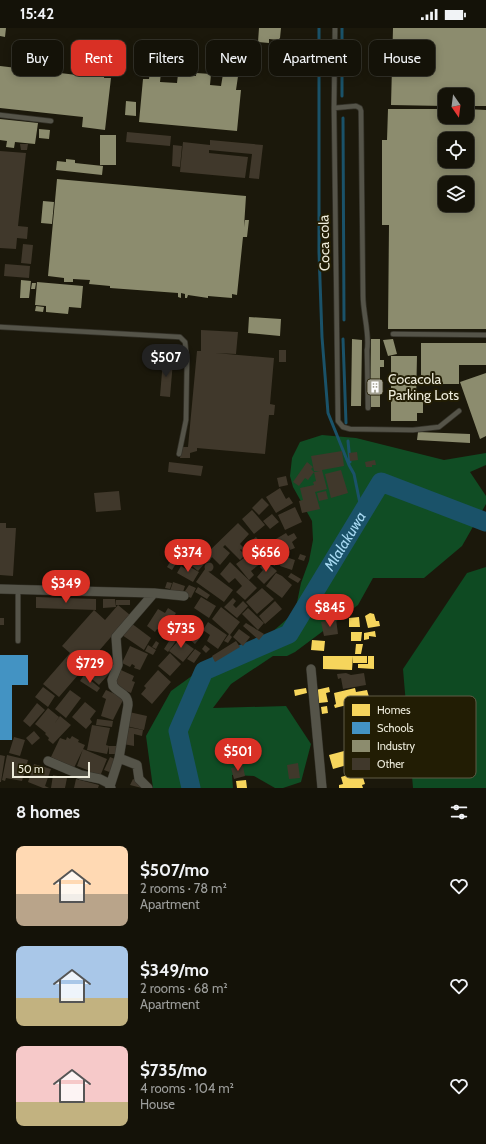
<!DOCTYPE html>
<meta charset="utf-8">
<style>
:root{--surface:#141208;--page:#212016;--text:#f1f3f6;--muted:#9d9e9c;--line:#333229;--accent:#d93025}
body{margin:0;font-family:Cabin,sans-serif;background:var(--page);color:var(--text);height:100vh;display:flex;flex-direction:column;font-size:15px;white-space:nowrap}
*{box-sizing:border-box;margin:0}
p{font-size:13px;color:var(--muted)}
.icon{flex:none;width:22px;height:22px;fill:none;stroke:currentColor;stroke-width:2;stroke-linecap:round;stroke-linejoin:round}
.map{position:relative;height:760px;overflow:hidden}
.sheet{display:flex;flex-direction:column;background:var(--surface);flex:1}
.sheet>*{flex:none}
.hud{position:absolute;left:12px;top:12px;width:462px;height:36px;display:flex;gap:8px}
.needle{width:26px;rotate:166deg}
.tools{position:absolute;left:438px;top:60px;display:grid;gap:8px}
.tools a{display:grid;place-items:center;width:36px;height:36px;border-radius:8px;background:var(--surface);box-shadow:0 2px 10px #0003,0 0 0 1px var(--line);font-size:20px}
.scale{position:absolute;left:12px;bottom:10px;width:78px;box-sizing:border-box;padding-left:4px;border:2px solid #eeecdc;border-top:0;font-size:11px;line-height:14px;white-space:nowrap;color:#eeecdc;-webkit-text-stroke:3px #221d04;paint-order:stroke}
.price{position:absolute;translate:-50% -34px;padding:0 9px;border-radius:14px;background:var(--accent);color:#fff;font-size:13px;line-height:26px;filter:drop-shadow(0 1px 2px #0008)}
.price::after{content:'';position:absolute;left:50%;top:24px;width:12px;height:9px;margin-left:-6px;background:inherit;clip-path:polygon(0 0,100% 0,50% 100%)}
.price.on{background:#222;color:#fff}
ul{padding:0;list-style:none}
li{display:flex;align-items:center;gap:12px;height:100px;padding:0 16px}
li span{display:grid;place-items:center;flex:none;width:112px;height:80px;border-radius:8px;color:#555}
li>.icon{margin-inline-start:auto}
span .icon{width:48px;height:48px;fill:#fffc;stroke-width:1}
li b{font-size:17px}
h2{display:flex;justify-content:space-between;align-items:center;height:48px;padding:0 16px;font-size:17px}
.chip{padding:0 14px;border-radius:8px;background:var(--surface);box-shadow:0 2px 10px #0003,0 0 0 1px var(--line);font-size:14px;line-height:36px}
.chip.on{background:var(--accent);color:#fff}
.status{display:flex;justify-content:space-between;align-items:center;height:28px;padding:0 20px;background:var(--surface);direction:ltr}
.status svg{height:11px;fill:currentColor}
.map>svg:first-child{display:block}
</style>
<div class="status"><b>15:42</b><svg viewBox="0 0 49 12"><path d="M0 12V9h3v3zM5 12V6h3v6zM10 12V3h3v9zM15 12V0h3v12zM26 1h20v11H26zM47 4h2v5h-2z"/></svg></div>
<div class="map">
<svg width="486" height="760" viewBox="0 0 486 760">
<rect width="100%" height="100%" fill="#1b180b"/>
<path fill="#0e4a22" d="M486 539V760H413L403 641 467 545Z"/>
<path fill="#104d24" d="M322 407 356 410 444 432 486 425V437L470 444 486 468V476L462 518 424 550H373L358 577 295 624 287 628H273L231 656 213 680 286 678 311 716 301 754 283 760H275L254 748 232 747 233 760H153L146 708 171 663 207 637 226 632 249 620 271 605 295 584 301 555 309 533 313 512 312 493 293 459 290 448 292 430 300 414Z"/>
<path fill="#f6d55c" d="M370 585 374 586 376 593H379L380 598 368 600 365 588Z
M359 589 360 599H349V590Z
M375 603 376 609 369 608V611L364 612V605Z
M351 604H362L361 613H351Z
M312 612 325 613 324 623 311 622Z
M356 616H363L361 626H355Z
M323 628H353L352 642 323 641Z
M353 628H367V635H353Z
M368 628H374V641L358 640V636H368Z
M329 659 330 664 326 665 328 674 319 675 316 662Z
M306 660 307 665 295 668 294 662Z
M355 660 356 664 367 662 369 669 364 670V674L351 677 350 674 347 675V677L335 680 334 677 336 676 334 665Z
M327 678 328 685 322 686 321 679Z
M344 723 347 737 333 741 329 727Z
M361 743 365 756 362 757 363 760H339V757L343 756 341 749Z
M246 752 247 760H237L236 753Z"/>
<path fill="#4393c3" d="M0 627H28V657H12V712H0Z"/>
<path fill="#8c8c6e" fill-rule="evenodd" d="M0 0H6L5 9 0 8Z
M259 0H281L280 10 278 12 269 11V15L258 14Z
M393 0H486V78H467V67H445V78L391 77Z
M226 28H241L236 62H241L237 103 139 94 143 51H149L150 43 161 44 160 54 177 55 178 46 196 48V45L211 46 210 57 221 58Z
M0 38 77 47 78 39 105 42 104 50H111L105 102 82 99 83 89 0 80Z
M126 73 136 74V88L125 87Z
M388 81H445V89H467V81L486 82V301H388L389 197H382V112H387ZM445 111H467V133H445ZM445 155H467V177H445Z
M0 91 38 95 35 116 15 114 14 120 6 119 7 113 0 112Z
M39 101 50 102 49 111 39 110Z
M100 107H116V137H100Z
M66 131 75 132V135L103 138 102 147 56 142 57 133 66 134Z
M57 151 246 168 244 199 245 192H249L247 209H243L237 267 232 266V270L208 268V270L188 267 187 270H185V266L181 265V270L178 269V265L110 260V258L89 256 90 252 73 251V254H64V250L48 248Z
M43 173 54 174 52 196 41 195Z
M21 252 31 253 29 270H20Z
M37 254 83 258 81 280 69 279 68 286 46 284V278L35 277Z
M32 255H36L35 261H31Z
M36 278 44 279 43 284 35 283Z
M249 289 281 291 280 308 248 305Z
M352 311 362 312 361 378H351Z
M371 311H380V332H384V339H380V379H370Z
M393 311 397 326 388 328 383 312Z
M421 315H486V337H459V356H421Z
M391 328H417L416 374H423V385H417V393H391Z
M486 345V408L480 411 460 354Z
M418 404 470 406V415L417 412Z"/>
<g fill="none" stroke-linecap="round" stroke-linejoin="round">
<path stroke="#1a5269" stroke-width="3" d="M319 0V224L322 309 328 385 349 437 354 446 362 485
M342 68V0
M343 90 344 292
M343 311 346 395
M348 413 350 434"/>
<path stroke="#1a5269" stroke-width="19" id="s1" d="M191 760 178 703 204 643 289 606 381 454 486 494"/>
</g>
<path fill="#40382b" d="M127 104 171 108 170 118 126 114Z
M210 112 263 117 259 151 249 150 252 126 209 122V125L248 129 245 150 180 144 183 114 210 117Z
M20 116H28L27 122H21Z
M173 117 182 118 180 139 172 138Z
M0 123 26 125 18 198 28 199 27 211 17 210 16 221 0 220Z
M23 216 33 217 31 236 21 235Z
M5 236 30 238 29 250 4 248Z
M201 302 238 304 236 326 215 325 274 330 270 376 275 377 274 387H269L265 426 197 420V423L190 425V430H180L181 419H188L197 323H201Z
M279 322H286V334H279Z
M163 332 173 333 170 369 160 368Z
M342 423 344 438 322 442 327 461 315 464 320 481 302 485 299 473 303 472 300 460 314 457 313 454 316 453 314 444 320 443H314L311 428Z
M357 424 358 432 350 433 349 425Z
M375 432 376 437H372V439H366L365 434Z
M169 434 203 438 201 448 168 444Z
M307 434 313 439 311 441 314 444 308 452 305 450 299 458 293 454Z
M341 442 348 465 331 470 325 446Z
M286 448 288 457 279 459 277 450Z
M280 460 286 471 289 469 293 475 276 485 266 469Z
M119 463 121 482 96 484 94 465Z
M326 463 328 471 319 473 317 465Z
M262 470 269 477 259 487 252 480Z
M295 479 302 494 285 502 278 487Z
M252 482 265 497 254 506 242 491Z
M272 486 279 494 270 501 263 493Z
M0 495H6V500H16L13 548 0 547Z
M238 495 249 506 240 516 243 519 248 515 253 521 247 527 241 521 240 522 245 527 240 532 225 517 223 519 230 525 226 530 220 537 212 529 209 534 203 529Z
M286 505 288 508 294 505 297 510 292 514 295 520 290 522 289 520 273 530 274 532 276 531 279 535 274 538 271 533 269 535 261 520Z
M256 509 260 514 255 518 251 513Z
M253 523 262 534 251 543 254 547 249 552 236 536Z
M300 526 306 528 304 533 298 531Z
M283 528 295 532 292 542 280 538Z
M199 529 205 535 198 543 191 537Z
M172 531 177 534 172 542 167 539Z
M265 533 277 543 264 556 257 549 263 542 260 539Z
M230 534 257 560 245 572 236 564 242 558 235 550 229 555 220 546Z
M204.5 539a4.5 4.5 0 1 1 9 0a4.5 4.5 0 1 1-9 0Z
M181 538 187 542 190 539 199 544 193 554 177 545Z
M205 541 233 562 224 574 196 554Z
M276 545 282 548 292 557 282 570 266 558Z
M291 545 301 551 298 555 288 549Z
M167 554 172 555 170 561 165 560Z
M173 554 185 558 182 567 170 563Z
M189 557 196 560 191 570 183 566Z
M198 559 210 567 207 571 195 564Z
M262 560 274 571 257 586 246 574Z
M36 569 96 571V582L36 580Z
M201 569 216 578 209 590 194 580Z
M233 570 236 573 233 577 236 580 243 573 248 578 237 590 224 579Z
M103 571H115L116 579 103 580Z
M116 572H130V577H116Z
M275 573 282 581 265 596 259 588Z
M118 577 130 587 59 669 43 656 70 625 62 618 94 582 105 592Z
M221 579 240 594 230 607 212 591Z
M168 580 176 585 163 605 157 601 155 604 147 598 158 581 165 585Z
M248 580 264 595 258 602 242 586Z
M0 590H4V597H0Z
M336 591 338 606 324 608 321 594Z
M208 594 227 607 218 621 207 613 210 607 203 602Z
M131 595 151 610 144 622 122 607Z
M246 595 264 606 259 612 243 598Z
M169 599 175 602 172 607 166 603Z
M188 600 200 610 195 616 183 606Z
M239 601 250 609 243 618 233 609Z
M178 605 185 610 183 613 194 621 183 634 169 623 178 613 174 610Z
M229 606 232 609 228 615 224 613Z
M171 610 176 613 168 624 164 621Z
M156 613 159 615 156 621 152 619Z
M236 613 240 619 215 634 212 628Z
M148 617 156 622 153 627 145 623Z
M205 617 210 621 206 625 202 621Z
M130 618 148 626 140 642 134 640 135 638 132 636 130 639 122 635Z
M195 621 201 625 194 635 187 631Z
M170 625 181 636 170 648 158 638Z
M101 627 115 639 99 657 86 646Z
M121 642 134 648 132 653 135 654 131 665 114 658Z
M158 642 171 654 152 676 141 666 146 660 144 658Z
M346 645 351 647 364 645 366 657 343 661 341 650 338 651 337 646Z
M84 647 100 660 97 664 80 653Z
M43 659 55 668 48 679 35 669Z
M70 662 81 670 66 690 55 681Z
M106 662 124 670 113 692 101 688 106 671 102 669Z
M85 674 96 683 90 691 92 694 86 701 72 689Z
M37 675 45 682 30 699 23 693Z
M48 680 59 689 54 696 60 688 71 697 53 716 48 712 49 710 45 706 46 705 35 696Z
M129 684 147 688 144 702 126 698Z
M97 691 113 693 112 699 96 697Z
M92 697 110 700 106 717 109 718 107 726 87 722Z
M127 699 143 702 142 708 134 706V718L123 716Z
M34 703 40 710 32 717 26 710Z
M72 708 79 712 78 714 85 717 74 740 51 729 60 710 66 712 67 709 70 711Z
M14 709 25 712 20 728 9 725Z
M109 718H116L117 726H109Z
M83 721 107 731 99 751 89 746 90 743 77 738Z
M0 727 5 728 1 754H0Z
M7 727 28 732 22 753 6 750 5 753 2 752Z
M110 729 117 732 112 745 104 742Z
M298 735 300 750 289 751 287 737Z
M34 736 51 741 45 758 49 760H43L28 754Z
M243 738 245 748 234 751 231 740Z
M53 747 67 750 65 760H51Z
M76 751 99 757 98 760H74Z
M133 751 144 757 142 760 130 757Z"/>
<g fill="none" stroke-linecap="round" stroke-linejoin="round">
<g stroke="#343229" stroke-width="6">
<path id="lane" d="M335 0 334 80 338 393 343 399 350 401 413 402 439 399 459 383
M334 80 356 78 360 80 361 83C362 145 362 207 363 268 363 285 370 308 367 322L368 380
M0 87 51 93
M0 299 180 309 185 314 187 332 186 392 179 426
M393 306 486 307
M18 613V561"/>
</g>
<g stroke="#343229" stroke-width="10">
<path id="street" d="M0 561 154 565 184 568
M311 641 322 760
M119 730 137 737 139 751 148 760
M48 733 81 747 100 751 108 755 111 760
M110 758 119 730 128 677C128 665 119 666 113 658L112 652 118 637 116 609 154 565"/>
</g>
<use href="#lane" stroke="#555449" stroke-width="4.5"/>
<use href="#street" stroke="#555449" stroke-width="9"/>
</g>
<defs>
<g id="building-square" transform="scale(0.9)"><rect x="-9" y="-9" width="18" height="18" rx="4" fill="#a4a293" stroke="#221d04"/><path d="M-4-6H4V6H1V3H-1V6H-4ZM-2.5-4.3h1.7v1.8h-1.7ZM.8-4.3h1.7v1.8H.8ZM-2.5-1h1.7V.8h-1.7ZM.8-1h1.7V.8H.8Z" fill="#fff"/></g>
</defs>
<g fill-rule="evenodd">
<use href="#building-square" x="375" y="359"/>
</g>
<g text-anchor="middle" stroke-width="4" stroke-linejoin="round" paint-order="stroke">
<g font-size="14" fill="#eeecdc" stroke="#221d04">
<text transform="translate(324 215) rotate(-91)" y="5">Coca cola</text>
</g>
<g font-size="14" fill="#eeecdc" stroke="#221d04" text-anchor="start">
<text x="388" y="356">Cocacola<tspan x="388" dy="16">Parking Lots</tspan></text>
</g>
<g font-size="15" font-style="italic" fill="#a7d9f2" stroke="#221d04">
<text dy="5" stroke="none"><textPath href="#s1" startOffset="325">Mlalakuwa</textPath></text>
</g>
</g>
<rect x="344" y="668" width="132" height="82" rx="6" fill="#221d04" stroke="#5f5b45" stroke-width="1"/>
<rect x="352" y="676" width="18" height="12" fill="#f6d55c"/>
<rect x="352" y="694" width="18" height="12" fill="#4393c3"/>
<rect x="352" y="712" width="18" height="12" fill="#8c8c6e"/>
<rect x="352" y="730" width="18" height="12" fill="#40382b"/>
<g font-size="11" fill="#eeecdc">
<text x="377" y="686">Homes</text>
<text x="377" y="704">Schools</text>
<text x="377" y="722">Industry</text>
<text x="377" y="740">Other</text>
</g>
</svg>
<div class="tools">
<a><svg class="needle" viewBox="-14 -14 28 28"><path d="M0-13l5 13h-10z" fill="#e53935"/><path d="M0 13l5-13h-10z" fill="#9d9e9c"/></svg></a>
<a><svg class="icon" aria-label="locate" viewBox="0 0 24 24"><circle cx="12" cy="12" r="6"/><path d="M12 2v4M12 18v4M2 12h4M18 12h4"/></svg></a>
<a><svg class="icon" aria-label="layers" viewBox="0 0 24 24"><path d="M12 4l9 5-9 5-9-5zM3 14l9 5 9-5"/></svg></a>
</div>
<div class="scale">50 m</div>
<b class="price on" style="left:166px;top:350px">$507</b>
<b class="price" style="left:188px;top:545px">$374</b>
<b class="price" style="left:266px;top:545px">$656</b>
<b class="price" style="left:66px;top:576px">$349</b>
<b class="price" style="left:330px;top:600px">$845</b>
<b class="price" style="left:181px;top:621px">$735</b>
<b class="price" style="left:90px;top:656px">$729</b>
<b class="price" style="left:238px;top:744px">$501</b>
<div class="hud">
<a class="chip">Buy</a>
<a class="chip on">Rent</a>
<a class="chip">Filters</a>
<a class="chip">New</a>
<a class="chip">Apartment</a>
<a class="chip">House</a>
</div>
</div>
<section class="sheet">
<h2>8 homes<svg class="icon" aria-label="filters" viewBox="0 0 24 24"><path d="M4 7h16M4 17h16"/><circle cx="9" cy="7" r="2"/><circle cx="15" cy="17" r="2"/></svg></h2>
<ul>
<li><span style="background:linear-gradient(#ffd9b3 60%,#b9a48a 0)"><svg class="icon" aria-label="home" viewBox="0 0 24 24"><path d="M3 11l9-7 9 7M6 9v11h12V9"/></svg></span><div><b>$507/mo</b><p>2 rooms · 78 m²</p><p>Apartment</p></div><svg class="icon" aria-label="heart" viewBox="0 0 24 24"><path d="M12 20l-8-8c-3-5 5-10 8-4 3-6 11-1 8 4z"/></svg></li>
<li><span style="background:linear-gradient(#a9c7e8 65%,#c2b280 0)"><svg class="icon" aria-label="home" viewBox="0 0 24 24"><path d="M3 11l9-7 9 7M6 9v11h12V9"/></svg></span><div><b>$349/mo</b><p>2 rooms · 68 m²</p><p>Apartment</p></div><svg class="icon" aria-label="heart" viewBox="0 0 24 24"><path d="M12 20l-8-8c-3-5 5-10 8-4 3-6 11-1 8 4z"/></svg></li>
<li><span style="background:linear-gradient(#f6c9c9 70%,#c2b280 0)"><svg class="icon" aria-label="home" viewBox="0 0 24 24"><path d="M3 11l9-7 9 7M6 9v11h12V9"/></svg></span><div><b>$735/mo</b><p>4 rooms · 104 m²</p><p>House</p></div><svg class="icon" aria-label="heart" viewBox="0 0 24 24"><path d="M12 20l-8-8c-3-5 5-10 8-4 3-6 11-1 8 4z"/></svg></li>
</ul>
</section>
